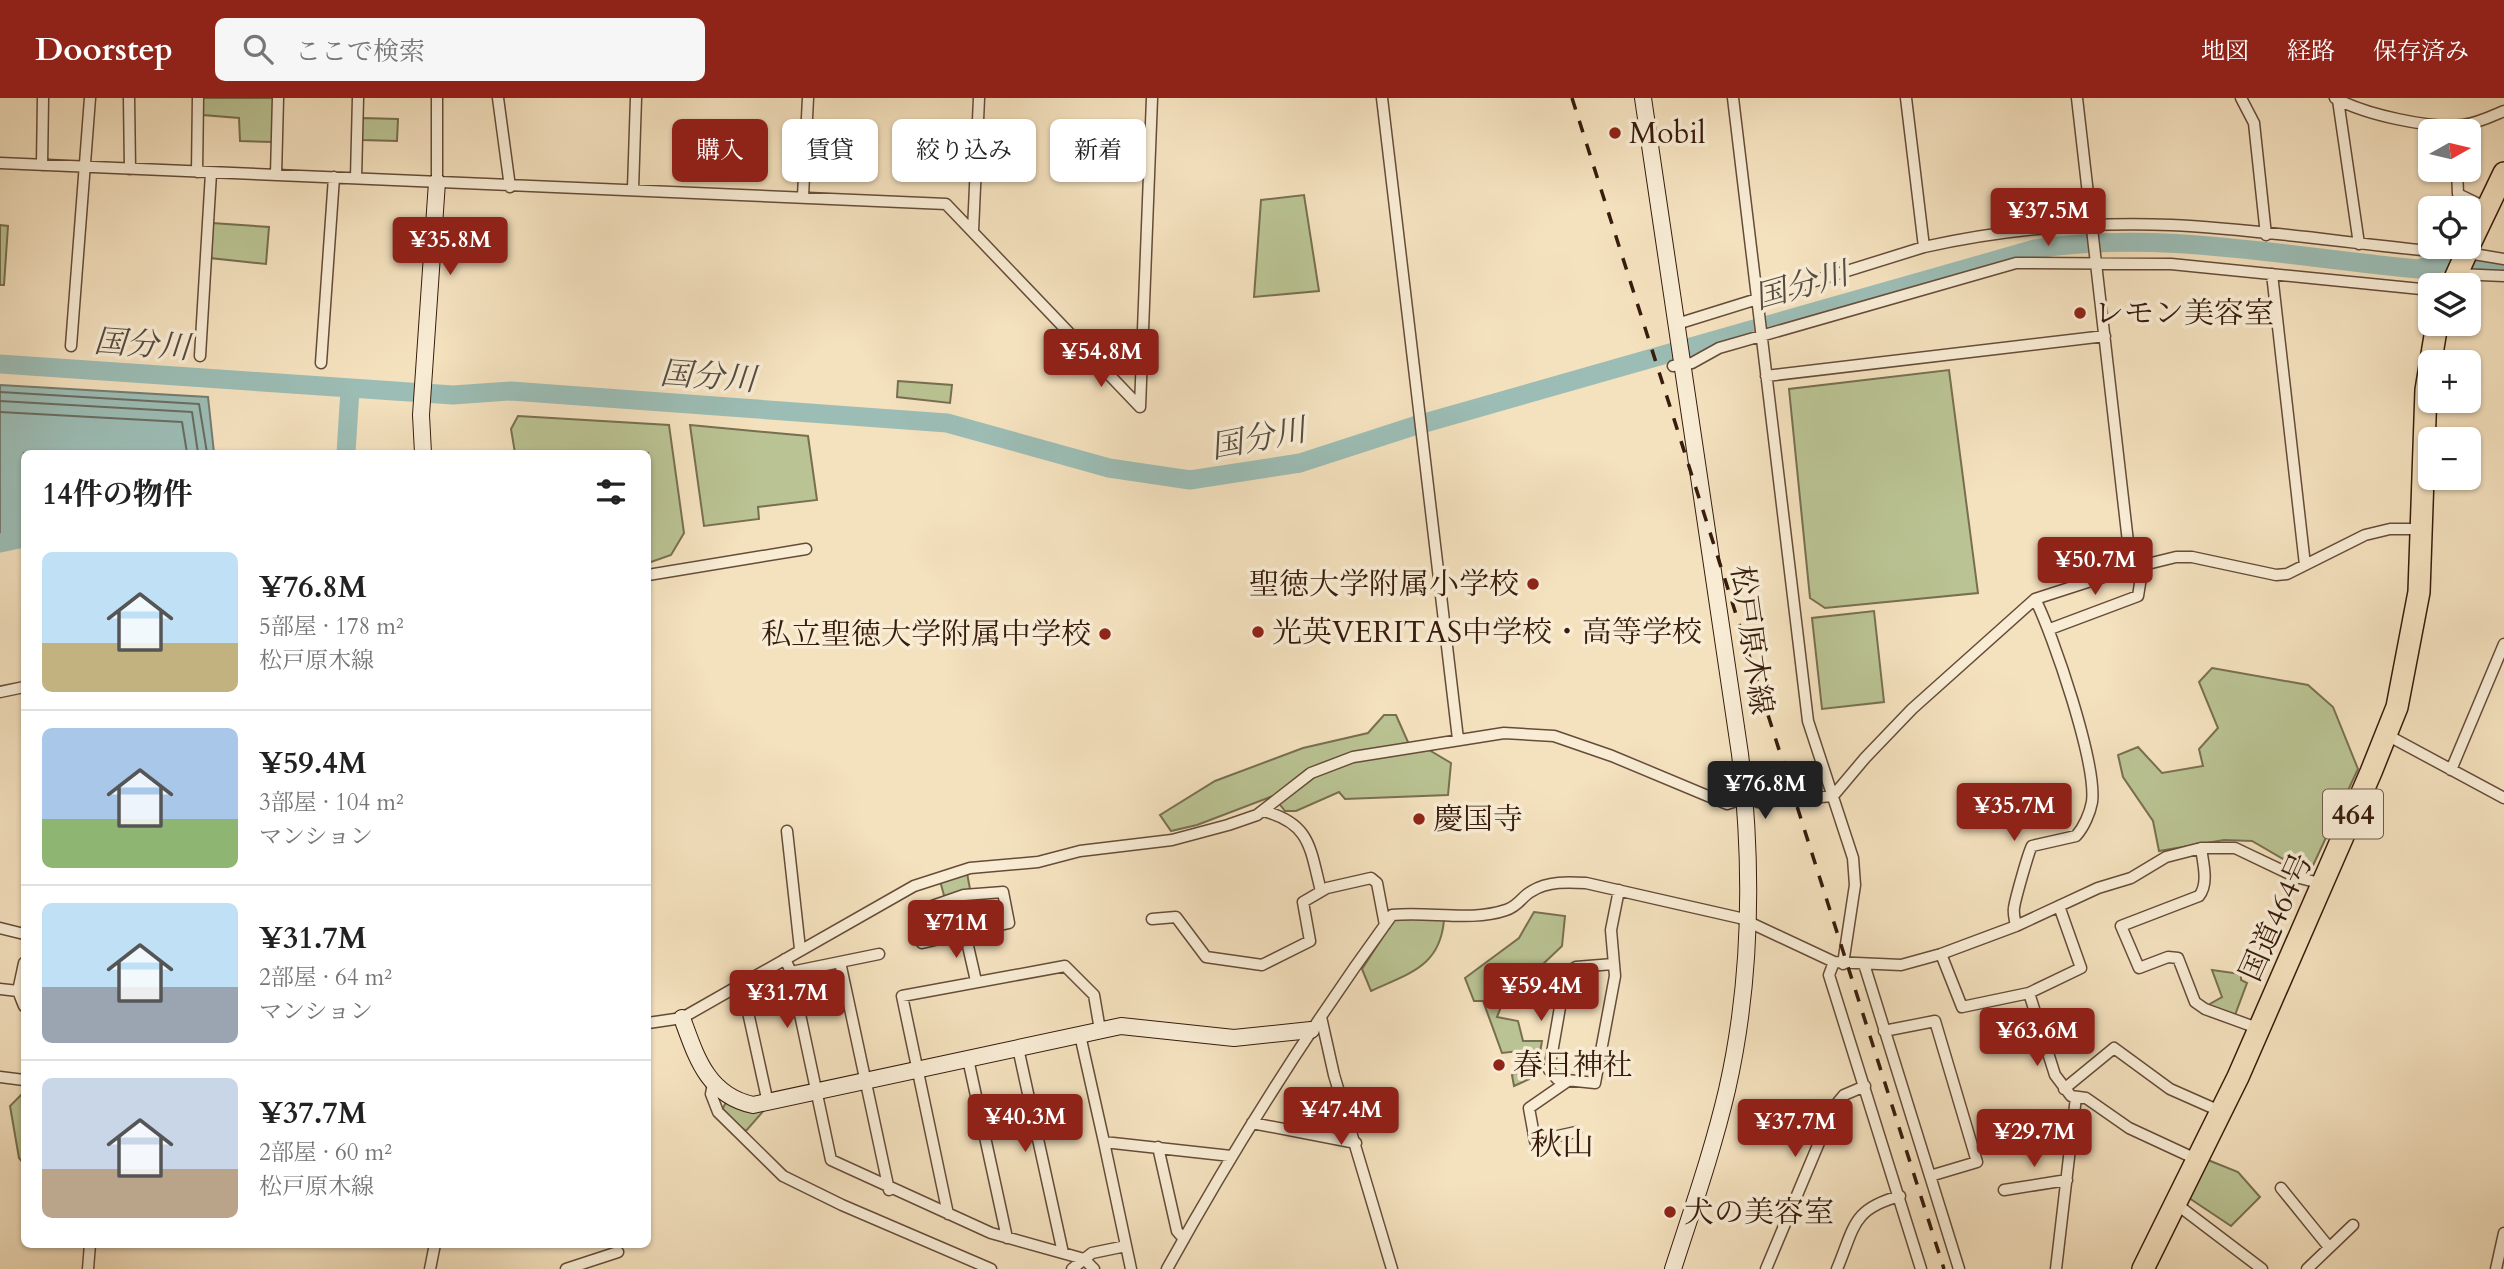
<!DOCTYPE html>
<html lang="ja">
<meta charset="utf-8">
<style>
:root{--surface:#fff;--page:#f6f6f6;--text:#222;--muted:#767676;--line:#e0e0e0;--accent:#8f2418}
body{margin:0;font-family:Cardo,"Noto Serif JP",serif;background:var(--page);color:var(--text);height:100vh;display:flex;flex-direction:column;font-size:26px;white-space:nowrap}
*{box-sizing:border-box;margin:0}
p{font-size:23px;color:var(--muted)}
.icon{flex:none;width:38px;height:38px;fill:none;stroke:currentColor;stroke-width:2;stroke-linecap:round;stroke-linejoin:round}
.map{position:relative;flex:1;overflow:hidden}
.details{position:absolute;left:21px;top:352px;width:630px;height:798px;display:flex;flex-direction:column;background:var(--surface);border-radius:10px;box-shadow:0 2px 5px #0004}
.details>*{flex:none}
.top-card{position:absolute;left:672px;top:21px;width:665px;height:63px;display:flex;gap:14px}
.needle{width:46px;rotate:82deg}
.fabs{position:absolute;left:2418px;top:21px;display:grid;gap:14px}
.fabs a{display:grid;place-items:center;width:63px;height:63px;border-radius:10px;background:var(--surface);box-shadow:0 2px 5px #0004;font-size:35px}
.price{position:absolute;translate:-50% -60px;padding:0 16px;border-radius:7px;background:var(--accent);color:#fff;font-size:23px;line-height:46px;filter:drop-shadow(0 2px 4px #0008)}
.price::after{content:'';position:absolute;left:50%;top:42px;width:21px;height:16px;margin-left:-10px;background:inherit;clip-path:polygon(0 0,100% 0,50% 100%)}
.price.current{background:#222;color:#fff}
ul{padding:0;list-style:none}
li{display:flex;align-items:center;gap:21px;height:175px;padding:0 21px}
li+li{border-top:2px solid var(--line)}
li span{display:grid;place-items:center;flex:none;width:196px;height:140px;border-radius:10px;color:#555}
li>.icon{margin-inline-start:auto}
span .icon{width:84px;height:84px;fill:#fffc;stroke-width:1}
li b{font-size:30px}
h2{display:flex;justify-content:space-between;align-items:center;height:84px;padding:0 21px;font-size:30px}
.chip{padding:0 24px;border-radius:10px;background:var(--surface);box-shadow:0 2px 5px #0004;font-size:24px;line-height:63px}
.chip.current{background:var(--accent);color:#fff}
header{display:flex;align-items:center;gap:42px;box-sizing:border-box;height:98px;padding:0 35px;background:var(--accent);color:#fff}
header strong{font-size:33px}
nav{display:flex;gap:38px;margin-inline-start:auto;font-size:24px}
.search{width:490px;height:63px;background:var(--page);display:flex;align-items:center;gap:18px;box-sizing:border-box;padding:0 24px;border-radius:10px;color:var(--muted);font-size:26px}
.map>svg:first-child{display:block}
</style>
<header>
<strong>Doorstep</strong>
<div class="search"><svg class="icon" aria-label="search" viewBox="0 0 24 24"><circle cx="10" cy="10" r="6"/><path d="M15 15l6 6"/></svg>ここで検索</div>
<nav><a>地図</a><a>経路</a><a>保存済み</a></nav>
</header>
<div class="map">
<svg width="2504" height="1171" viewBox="0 0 2504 1171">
<rect width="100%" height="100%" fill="#f4e1be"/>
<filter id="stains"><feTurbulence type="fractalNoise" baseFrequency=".00286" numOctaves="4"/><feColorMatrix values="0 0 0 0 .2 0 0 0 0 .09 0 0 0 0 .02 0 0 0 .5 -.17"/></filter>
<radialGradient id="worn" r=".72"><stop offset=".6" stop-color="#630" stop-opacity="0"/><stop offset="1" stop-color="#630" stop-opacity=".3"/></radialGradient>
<path fill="#bac393" stroke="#786f50" stroke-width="2" d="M203 0H273L272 44 240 43 239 20 203 17Z
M362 20 398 21 397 43 362 42Z
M1304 97 1319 193 1254 199 1261 102Z
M212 125 269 129 266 166 210 160Z
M0 127 8 128 4 187H0Z
M1949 272 1978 495 1825 510 1810 500 1789 291Z
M898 283 952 287 950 305 897 299Z
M518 318 669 327 684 435 671 457 648 465V355H515L511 331Z
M690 327 808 338 817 402 758 409 759 421 704 428Z
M1874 513 1884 604 1822 611 1812 520Z
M2212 570 2308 587 2333 609 2358 671 2309 776 2252 743 2224 742 2159 753 2153 723 2123 679 2118 657 2138 649 2162 675 2203 668 2199 651 2218 630 2199 584Z
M1384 617H1396L1411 651 1429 652 1451 665 1448 697 1345 701 1339 694 1296 713H1285L1273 698 1197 727 1171 733 1160 717 1215 683 1303 650 1368 635Z
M967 775 970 791 945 801 940 783Z
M1534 814 1565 818 1562 848 1521 887 1507 894 1497 919 1518 923 1523 943H1542L1536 978 1514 988 1512 977 1524 972 1519 953 1502 955 1483 903H1474L1465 880 1519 840Z
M1415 819 1444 822C1440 869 1409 875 1371 893L1362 871 1394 822Z
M2212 872 2241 876V882L2247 885 2235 917 2208 907 2222 899Z
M21 997H24V1066L19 1060 10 1008Z
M726 1004 766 1010 746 1033 721 1014Z
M2208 1062 2238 1074 2260 1099 2231 1128 2189 1100Z"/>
<path fill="#9cbdb5" stroke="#747c71" stroke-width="2" d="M0 287 208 299 214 355H24V434L0 439Z"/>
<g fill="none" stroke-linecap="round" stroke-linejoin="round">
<path stroke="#6a6c60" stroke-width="2" d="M0 294 199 306 207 355
M0 303 192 314 198 355
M0 314 182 324 187 355"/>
<path stroke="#9cbdb5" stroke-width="19" d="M0 266 453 297 511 293 947 325 1109 370 1190 382 1300 365 1414 328 2035 151C2161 131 2293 160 2419 171 2446 159 2475 167 2504 170
M346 355 350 292
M0 445 24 440"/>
<g stroke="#664c38" stroke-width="13">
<path id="street" d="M129 0 130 71
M498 0 510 89
M1382 0 1458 641
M1733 0 1808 623 1853 760 1855 787 1843 866
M1906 0 1924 149
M2077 0 2131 470 2176 459H2192L2276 477 2287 476 2365 437 2390 431H2423
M2241 0 2254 25 2266 137
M2335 0C2364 16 2429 31 2463 27 2478 25 2490 19 2504 13
M2338 2 2359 146
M0 65 946 106 1140 309
M42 67 43 0
M2457 72 2458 96 2487 110
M197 74 198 0
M276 77 278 0
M356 80 358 0
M437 84V0
M633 91 636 0
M803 98 808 0
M973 133 979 0
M2272 176 2305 467
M2457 176 2504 178
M1677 226 1924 149C2004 131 2089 124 2171 127 2259 131 2353 146 2441 154L2450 152 2504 161
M71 248 90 0
M200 258 211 75
M321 265 334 79
M1673 268 1692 265 1719 250 2016 165 2171 166 2431 192
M1766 278 2105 238
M1140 309 1152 0
M648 477 806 451
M2050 531 2138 498 2143 467
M0 594 24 589
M2387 637 2504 700
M2451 672 2504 546
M1758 704 1833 698 1865 660 1912 611 2035 501 2131 470
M1263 713C1311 725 1310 751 1321 793
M787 733 800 851
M2201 750C2203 765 2209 786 2199 798L2121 828 2139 870 2168 859 2178 860 2195 904 2205 911 2260 931
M1003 794 1009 825 922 845 918 813 964 797Z
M1152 821 1176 819 1206 859 1262 867 1310 843 1303 804 1327 790 1371 780 1377 785 1385 827
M2016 828C2015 822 2013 816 2014 810 2015 802 2029 752 2032 748L2076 738C2084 729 2090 715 2092 704 2097 666 2053 536 2035 501
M0 830 24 836
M965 835 976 883
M1941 856 1962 909 2029 895 2055 977 2071 998 2086 1000 2129 1030 2198 1062
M785 861 791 874 831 1062 991 1135 1084 1161 1094 1171
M840 864 889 1092
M1834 864 1829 877 1921 1171
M1613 866 1576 869 1566 875 1549 972 1557 981 1595 985 1615 878 1611 832 1619 792
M1864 866 1959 1171
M791 874 879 856
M742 887 768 1005
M0 891 18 893 24 865
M18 893 24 908
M2029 895 2081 870 2059 808
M1321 919 1334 977 1392 1171
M648 925 682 920 914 788 970 770 1038 764 1080 753 1172 742 1228 727 1257 717 1311 675 1353 659 1504 635 1554 638 1612 658 1727 706 1733 704
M1884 933 1935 923 1977 1064 1930 1078
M1080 937 1104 1044
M1018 950 1063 1155
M968 961 1007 1140
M0 979 24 982
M1568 983 1529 1010 1535 1043 1576 1034
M713 986 711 996 718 1014 783 1078 842 1107 991 1171
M2064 991 2114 950 2170 991 2222 1014
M1252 1025 1356 1045
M1158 1049 1177 1133 1184 1141
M2281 1090 2328 1148
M2004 1092 2067 1082
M2175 1105 2262 1171
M948 1116 902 898 1065 868 1094 897 1100 932
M88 1171 90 1146
M430 1171 435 1146
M566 1171 618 1154
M1072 1171 1092 1155 1126 1148
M1131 1171 1104 1044 1231 1058
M1167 1171C1235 1048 1309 931 1392 817 1429 813 1471 824 1506 812 1519 808 1522 798 1532 793 1548 783 1568 784 1586 785L1740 820 1834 864 1901 867 1941 856 2016 828 2098 790 2131 780 2166 759 2201 750H2235L2296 779 2323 786
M1766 1171 1834 1009 1844 997 1865 988
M1837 1171C1855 1128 1852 1111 1900 1098
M2056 1171 2076 999
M2307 1171 2353 1127
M2496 1171 2504 1135"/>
</g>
<g stroke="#371b0c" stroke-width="18">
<path id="secondary" d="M1643 0 1740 656C1753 768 1752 882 1727 992 1713 1052 1692 1112 1673 1171
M423 355 421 317 437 84
M682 920C696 958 707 997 753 1007L1121 928 1234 940 1311 932"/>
</g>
<g stroke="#371b0c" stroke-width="24">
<path id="highway" d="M2469 148 2504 75
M2452 187 2469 149
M2143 1171 2238 979 2371 674 2397 609 2419 494 2426 292 2437 226"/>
</g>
<use href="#street" stroke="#f8ecd5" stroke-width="10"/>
<use href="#secondary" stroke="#f8ecd5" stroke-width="16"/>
<use href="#highway" stroke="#f4e1be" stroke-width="21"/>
<path stroke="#371b0c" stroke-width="3.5" stroke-dasharray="12 12" stroke-linecap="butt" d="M1572 0 1944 1171"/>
</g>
<g fill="#8f2418" stroke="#f8ecd5" stroke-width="2.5">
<circle cx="1615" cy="35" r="7"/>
<circle cx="2080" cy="215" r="7"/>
<circle cx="1533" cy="486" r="7"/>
<circle cx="1258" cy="534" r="7"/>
<circle cx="1105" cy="536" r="7"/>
<circle cx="1419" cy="721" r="7"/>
<circle cx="1499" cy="967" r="7"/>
<circle cx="1670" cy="1114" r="7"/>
</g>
<g text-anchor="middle" stroke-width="7" stroke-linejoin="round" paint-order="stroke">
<rect fill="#f8ecd5" stroke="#715a48" stroke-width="2" x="2323" y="691.5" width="60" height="49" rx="5"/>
<g font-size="28" font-weight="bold" fill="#371b0c">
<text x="2353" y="726">464</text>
</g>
<g font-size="30" fill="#371b0c" stroke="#f8ecd5" text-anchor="start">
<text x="1629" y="45">Mobil</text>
<text x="2094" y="225">レモン美容室</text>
<text x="1519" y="496" text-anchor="end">聖徳大学附属小学校</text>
<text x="1272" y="544">光英VERITAS中学校・高等学校</text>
<text x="1091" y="546" text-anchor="end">私立聖徳大学附属中学校</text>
<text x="1433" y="731">慶国寺</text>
<text x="1513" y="977">春日神社</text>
<text x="1684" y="1124">犬の美容室</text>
</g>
<g font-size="30" fill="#371b0c" stroke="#f8ecd5">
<text transform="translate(1752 542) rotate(82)" y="10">松戸原木線</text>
<text transform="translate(2276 819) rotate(-66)" y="10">国道464号</text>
</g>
<g font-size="32" font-style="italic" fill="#554c3f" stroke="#f8ecd5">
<text transform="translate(1801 187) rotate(-16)" y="11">国分川</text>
<text transform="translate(142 246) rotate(4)" y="11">国分川</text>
<text transform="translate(708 278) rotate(4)" y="11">国分川</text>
<text transform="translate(1258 340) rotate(-11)" y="11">国分川</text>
</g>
<g font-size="32" fill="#371b0c" stroke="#f8ecd5">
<text x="1562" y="1057">秋山</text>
</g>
</g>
<rect width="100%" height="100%" filter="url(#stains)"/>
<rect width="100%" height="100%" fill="url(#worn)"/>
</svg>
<div class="fabs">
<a><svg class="needle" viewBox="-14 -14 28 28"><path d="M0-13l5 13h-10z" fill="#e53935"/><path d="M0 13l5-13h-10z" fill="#767676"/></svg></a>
<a><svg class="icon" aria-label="locate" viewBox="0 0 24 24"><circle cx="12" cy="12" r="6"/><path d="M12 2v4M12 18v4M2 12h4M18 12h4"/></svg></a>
<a><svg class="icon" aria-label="layers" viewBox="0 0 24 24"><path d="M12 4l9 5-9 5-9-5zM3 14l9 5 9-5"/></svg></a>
<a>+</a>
<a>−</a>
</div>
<b class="price" style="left:2048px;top:150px">¥37.5M</b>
<b class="price" style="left:450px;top:179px">¥35.8M</b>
<b class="price" style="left:1101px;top:291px">¥54.8M</b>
<b class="price" style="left:2095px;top:499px">¥50.7M</b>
<b class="price current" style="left:1765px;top:723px">¥76.8M</b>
<b class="price" style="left:2014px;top:745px">¥35.7M</b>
<b class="price" style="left:956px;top:862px">¥71M</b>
<b class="price" style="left:1541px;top:925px">¥59.4M</b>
<b class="price" style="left:787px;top:932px">¥31.7M</b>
<b class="price" style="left:2037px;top:970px">¥63.6M</b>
<b class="price" style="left:1341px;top:1049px">¥47.4M</b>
<b class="price" style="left:1025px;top:1056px">¥40.3M</b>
<b class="price" style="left:1795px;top:1061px">¥37.7M</b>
<b class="price" style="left:2034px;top:1071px">¥29.7M</b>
<div class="top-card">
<a class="chip current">購入</a>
<a class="chip">賃貸</a>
<a class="chip">絞り込み</a>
<a class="chip">新着</a>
</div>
<section class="details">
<h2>14件の物件<svg class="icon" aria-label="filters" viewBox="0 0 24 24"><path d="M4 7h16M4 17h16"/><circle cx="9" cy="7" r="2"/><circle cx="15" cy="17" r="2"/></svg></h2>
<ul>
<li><span style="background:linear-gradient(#bfe0f5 65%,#c2b280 0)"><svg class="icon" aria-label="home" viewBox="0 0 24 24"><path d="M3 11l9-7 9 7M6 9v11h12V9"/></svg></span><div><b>¥76.8M</b><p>5部屋 · 178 m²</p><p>松戸原木線</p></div></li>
<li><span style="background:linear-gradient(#a9c7e8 65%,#8fb573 0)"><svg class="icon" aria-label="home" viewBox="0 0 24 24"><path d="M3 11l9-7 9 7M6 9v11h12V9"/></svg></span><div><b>¥59.4M</b><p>3部屋 · 104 m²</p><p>マンション</p></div></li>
<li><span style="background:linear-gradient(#bfe0f5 60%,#9aa5b1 0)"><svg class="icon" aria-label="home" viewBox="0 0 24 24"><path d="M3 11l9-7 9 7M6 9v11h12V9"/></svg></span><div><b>¥31.7M</b><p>2部屋 · 64 m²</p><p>マンション</p></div></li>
<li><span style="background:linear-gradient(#c9d6e8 65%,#b9a48a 0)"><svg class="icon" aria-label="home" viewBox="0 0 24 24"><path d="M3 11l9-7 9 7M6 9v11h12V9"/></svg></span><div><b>¥37.7M</b><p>2部屋 · 60 m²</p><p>松戸原木線</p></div></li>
</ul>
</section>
</div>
